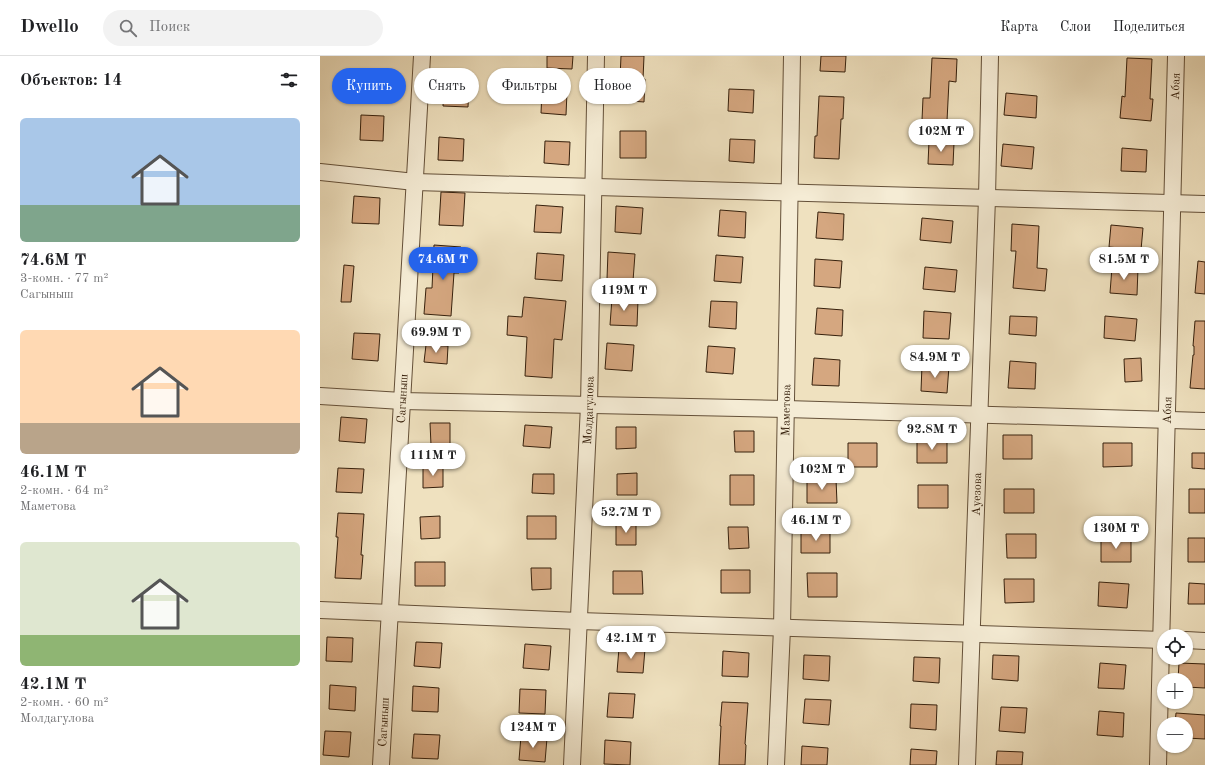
<!DOCTYPE html>
<html lang="ru">
<meta charset="utf-8">
<style>
:root{--surface:#fff;--page:#f2f2f2;--text:#202124;--muted:#757577;--line:#e0e0e0;--accent:#2563eb}
body{margin:0;font-family:"Old Standard TT",serif;background:var(--page);color:var(--text);height:100vh;display:flex;flex-direction:column;font-size:15px;white-space:nowrap}
*{box-sizing:border-box;margin:0}
p{font-size:13px;color:var(--muted)}
.icon{flex:none;width:22px;height:22px;fill:none;stroke:currentColor;stroke-width:2;stroke-linecap:round;stroke-linejoin:round}
.map{position:relative;flex:1;overflow:hidden}
.sheet{display:flex;flex-direction:column;background:var(--surface);width:320px}
.sheet>*{flex:none}
.guide{position:absolute;left:12px;top:12px;width:380px;height:36px;display:flex;gap:8px}
.tools{position:absolute;left:837px;top:573px;display:grid;gap:8px}
.tools a{display:grid;place-items:center;width:36px;height:36px;border-radius:50%;background:var(--surface);box-shadow:0 1px 3px #0004;font-size:20px}
.price{position:absolute;translate:-50% -34px;padding:0 9px;border-radius:14px;background:#fff;color:#222;font-size:13px;line-height:26px;filter:drop-shadow(0 1px 2px #0008)}
.price::after{content:'';position:absolute;left:50%;top:24px;width:12px;height:9px;margin-left:-6px;background:inherit;clip-path:polygon(0 0,100% 0,50% 100%)}
.price.current{background:var(--accent);color:#fff}
ul{padding:0;list-style:none}
li{display:grid;align-content:center;gap:8px;height:212px;padding:0 20px}
li span{display:grid;place-items:center;height:124px;border-radius:6px;color:#555}
li>.icon{margin-inline-start:auto}
span .icon{width:72px;height:72px;fill:#fffc;stroke-width:1}
li b{font-size:17px}
h2{display:flex;justify-content:space-between;align-items:center;height:48px;padding:0 20px;font-size:17px}
.pill{padding:0 14px;border-radius:18px;background:var(--surface);box-shadow:0 1px 3px #0004;font-size:14px;line-height:36px}
.pill.current{background:var(--accent);color:#fff}
header{display:flex;align-items:center;gap:24px;box-sizing:border-box;height:56px;padding:0 20px;background:var(--surface);border-bottom:1px solid var(--line)}
header strong{font-size:19px}
nav{display:flex;gap:22px;margin-inline-start:auto;font-size:14px}
.search{width:280px;height:36px;background:var(--page);display:flex;align-items:center;gap:10px;box-sizing:border-box;padding:0 14px;border-radius:22px;color:var(--muted);font-size:15px}
main{display:flex;flex:1;min-height:0}
.map>svg:first-child{display:block}
</style>
<header>
<strong>Dwello</strong>
<div class="search"><svg class="icon" aria-label="search" viewBox="0 0 24 24"><circle cx="10" cy="10" r="6"/><path d="M15 15l6 6"/></svg>Поиск</div>
<nav><a>Карта</a><a>Слои</a><a>Поделиться</a></nav>
</header>
<main>
<section class="sheet">
<h2>Объектов: 14<svg class="icon" aria-label="filters" viewBox="0 0 24 24"><path d="M4 7h16M4 17h16"/><circle cx="9" cy="7" r="2"/><circle cx="15" cy="17" r="2"/></svg></h2>
<ul>
<li><span style="background:linear-gradient(#a9c7e8 70%,#7fa58c 0)"><svg class="icon" aria-label="home" viewBox="0 0 24 24"><path d="M3 11l9-7 9 7M6 9v11h12V9"/></svg></span><div><b>74.6M ₸</b><p>3-комн. · 77 m²</p><p>Сагыныш</p></div></li>
<li><span style="background:linear-gradient(#ffd9b3 75%,#b9a48a 0)"><svg class="icon" aria-label="home" viewBox="0 0 24 24"><path d="M3 11l9-7 9 7M6 9v11h12V9"/></svg></span><div><b>46.1M ₸</b><p>2-комн. · 64 m²</p><p>Маметова</p></div></li>
<li><span style="background:linear-gradient(#dfe7d0 75%,#8fb573 0)"><svg class="icon" aria-label="home" viewBox="0 0 24 24"><path d="M3 11l9-7 9 7M6 9v11h12V9"/></svg></span><div><b>42.1M ₸</b><p>2-комн. · 60 m²</p><p>Молдагулова</p></div></li>
</ul>
</section>
<div class="map">
<svg width="885" height="709" viewBox="0 0 885 709">
<rect width="100%" height="100%" fill="#efe1bf"/>
<filter id="stains"><feTurbulence type="fractalNoise" baseFrequency=".005" numOctaves="4"/><feColorMatrix values="0 0 0 0 .2 0 0 0 0 .09 0 0 0 0 .02 0 0 0 .5 -.17"/></filter>
<radialGradient id="worn" r=".72"><stop offset=".6" stop-color="#630" stop-opacity="0"/><stop offset="1" stop-color="#630" stop-opacity=".3"/></radialGradient>
<path fill="#d5a780" stroke="#36200c" d="M227 0H253L252 13 227 12Z
M301 0H324L323 23H325L324 46 299 44Z
M501 0H526L525 16 500 15Z
M612 2 637 3 636 26 629 25 627 65 602 64 603 42H610Z
M807 2 832 3 830 43H833L831 65 800 62 802 40 805 41Z
M38 14 63 15 62 38 37 37Z
M124 27 149 29 148 51 123 50Z
M409 33 434 34 433 57 408 55Z
M222 35 247 36 246 59 221 57Z
M686 37 717 40 716 62 684 59Z
M499 40 524 41 523 63H521L519 103 494 102 495 80H497Z
M41 59 64 60 63 85 40 84Z
M300 75H326V102H300Z
M119 81 144 83 143 105 118 104Z
M410 83 435 84 434 107 409 105Z
M225 85 250 86 249 109 224 107Z
M609 85 634 87 633 109 608 108Z
M683 88 714 91 712 113 681 110Z
M802 92 827 94 826 116 801 115Z
M121 136 145 137 143 170 119 169Z
M34 140 60 142 59 168 32 167Z
M216 149 243 151 241 177 214 176Z
M296 150 323 152 321 178 295 176Z
M400 154 426 156 425 182 398 180Z
M498 156 524 158 523 184 496 182Z
M602 162 633 165 631 187 600 184Z
M692 168 719 170 717 212 727 213 725 235 693 232 696 195H691Z
M791 169 823 172 821 194 789 191Z
M114 189 141 191 139 217H134L131 260 104 258 106 232H112Z
M288 196 315 198 313 225 287 223Z
M217 197 244 199 242 225 215 223Z
M396 199 423 201 421 227 394 225Z
M495 203 522 205 520 232 494 230Z
M878 205 885 206V238L875 237Z
M24 209 34 210 31 246H21Z
M605 211 637 214 635 236 603 233Z
M792 211 818 212 817 239 790 237Z
M204 241 246 245 242 284 234 283 232 322 205 320 207 281 187 279 188 260 202 261Z
M292 242 318 244 317 270 290 269Z
M391 245 417 246 416 273 389 271Z
M497 252 523 254 522 280 495 278Z
M604 255 631 257 629 283 603 282Z
M690 260 717 261 716 280 689 278Z
M785 260 817 263 815 285 784 282Z
M875 265H885V333L870 332 873 299H874V290H873Z
M34 277 60 278 58 305 32 303Z
M287 287 314 289 312 315 285 313Z
M106 289 128 290 127 308 104 306Z
M388 290 415 292 413 318 386 316Z
M494 302 520 304 519 330 492 329Z
M821 302 822 325 805 326 804 303Z
M690 305 716 307 715 333 688 332Z
M602 309 629 310 627 337 601 335Z
M21 361 47 363 45 387 19 385Z
M110 367H130V389H111Z
M205 369 232 371 230 392 203 390Z
M296 371H316V392L296 393Z
M414 375H434V396H415Z
M683 379H712V403H683Z
M597 383H627V407H597Z
M528 387H557V411H528Z
M783 387H812V410L783 411Z
M872 397H885V413L872 412Z
M103 410H123V431L103 432Z
M18 412 44 413 42 437 16 436Z
M317 417V439H297V418Z
M213 418H234V438L212 437Z
M410 419H434V449H410Z
M487 423H516L517 447H487Z
M598 429H628V452H598Z
M684 433H714V457H684Z
M869 433H885V457H869Z
M18 457 44 458 41 499H43L41 523 15 522 18 481H16Z
M120 460V482L101 483 100 461Z
M207 460H236V483H207Z
M316 467V489H296V468Z
M408 471H428L429 492 409 493Z
M481 474H510V497H481Z
M686 478H716V502H687Z
M781 482H811V506H781Z
M868 482H885V506H868Z
M95 506H125V530H95Z
M211 512H231V533L212 534Z
M401 514H430V537H401Z
M293 515H322L323 538H293Z
M487 517H517V541H488Z
M684 523H714V546L685 547Z
M779 526 809 528 807 552 778 550Z
M869 527 885 528V548H868Z
M7 581 33 582 32 606 6 605Z
M96 586 122 587 120 612 94 610Z
M205 588 231 590 229 614 203 612Z
M299 592 325 593 323 617 297 616Z
M403 595 429 597 428 621 402 620Z
M484 599 510 600 509 625 483 623Z
M673 599 699 600 698 625 672 623Z
M594 601 620 602 619 627 593 625Z
M780 607 806 609 804 633 778 632Z
M859 607 885 608V632L866 631V624H858Z
M10 629 36 631 35 655 9 653Z
M93 630 119 632 118 656 92 655Z
M200 633 226 634 225 658 199 657Z
M289 637 315 638 313 662 287 661Z
M485 643 511 644 509 669 483 667Z
M402 646 428 647 425 688 426 689 425 709H399L401 670H400Z
M591 648 617 649 616 674 590 672Z
M681 651 707 652 705 677 679 675Z
M779 655 804 657 803 681 777 679Z
M856 657 885 659V683L866 682V668H855Z
M5 675 31 676 29 701 3 699Z
M94 678 120 679 118 703 92 702Z
M201 680 227 682 225 706 199 704Z
M285 684 311 686 310 709 284 708Z
M482 690 508 692 507 709H481Z
M591 693 617 695 616 709H590Z
M677 695 703 696 702 709H676Z"/>
<g fill="none" stroke-linecap="round" stroke-linejoin="round">
<g stroke="#645039" stroke-width="18">
<g id="minor">
<path d="M0 116 95 126 885 148"/>
<path d="M0 340 82 345 466 353 885 365"/>
<path d="M0 554 259 565 844 584"/>
<path d="M866 584 885 585"/>
<path id="s1" d="M61 709 102 0"/>
<path id="s2" d="M252 709 269 349 276 0"/>
<path id="s3" d="M456 709 462 572 472 0"/>
<path id="s4" d="M647 709 667 142 670 0"/>
<path id="s5" d="M838 709 856 0"/>
</g>
</g>
<use href="#minor" stroke="#f5ecd5" stroke-width="16"/>
</g>
<g text-anchor="middle" stroke-width="3" stroke-linejoin="round" paint-order="stroke">
<g font-size="12" fill="#36200c" stroke="#f5ecd5">
<text dy="4" stroke="none"><textPath href="#s5" startOffset="679">Абая</textPath></text>
<text dy="4" stroke="none"><textPath href="#s1" startOffset="367">Сагыныш</textPath></text>
<text dy="4" stroke="none"><textPath href="#s2" startOffset="355">Молдагулова</textPath></text>
<text dy="4" stroke="none"><textPath href="#s3" startOffset="355">Маметова</textPath></text>
<text dy="4" stroke="none"><textPath href="#s5" startOffset="355">Абая</textPath></text>
<text dy="4" stroke="none"><textPath href="#s4" startOffset="271">Ауезова</textPath></text>
<text dy="4" stroke="none"><textPath href="#s1" startOffset="43">Сагыныш</textPath></text>
</g>
</g>
<rect width="100%" height="100%" filter="url(#stains)"/>
<rect width="100%" height="100%" fill="url(#worn)"/>
</svg>
<div class="tools">
<a><svg class="icon" aria-label="locate" viewBox="0 0 24 24"><circle cx="12" cy="12" r="6"/><path d="M12 2v4M12 18v4M2 12h4M18 12h4"/></svg></a>
<a>+</a>
<a>−</a>
</div>
<b class="price" style="left:621px;top:97px">102M ₸</b>
<b class="price current" style="left:123px;top:225px">74.6M ₸</b>
<b class="price" style="left:804px;top:225px">81.5M ₸</b>
<b class="price" style="left:304px;top:256px">119M ₸</b>
<b class="price" style="left:116px;top:298px">69.9M ₸</b>
<b class="price" style="left:615px;top:323px">84.9M ₸</b>
<b class="price" style="left:612px;top:395px">92.8M ₸</b>
<b class="price" style="left:113px;top:421px">111M ₸</b>
<b class="price" style="left:502px;top:435px">102M ₸</b>
<b class="price" style="left:306px;top:478px">52.7M ₸</b>
<b class="price" style="left:496px;top:486px">46.1M ₸</b>
<b class="price" style="left:796px;top:494px">130M ₸</b>
<b class="price" style="left:311px;top:604px">42.1M ₸</b>
<b class="price" style="left:213px;top:693px">124M ₸</b>
<div class="guide">
<a class="pill current">Купить</a>
<a class="pill">Снять</a>
<a class="pill">Фильтры</a>
<a class="pill">Новое</a>
</div>
</div>
</main>
